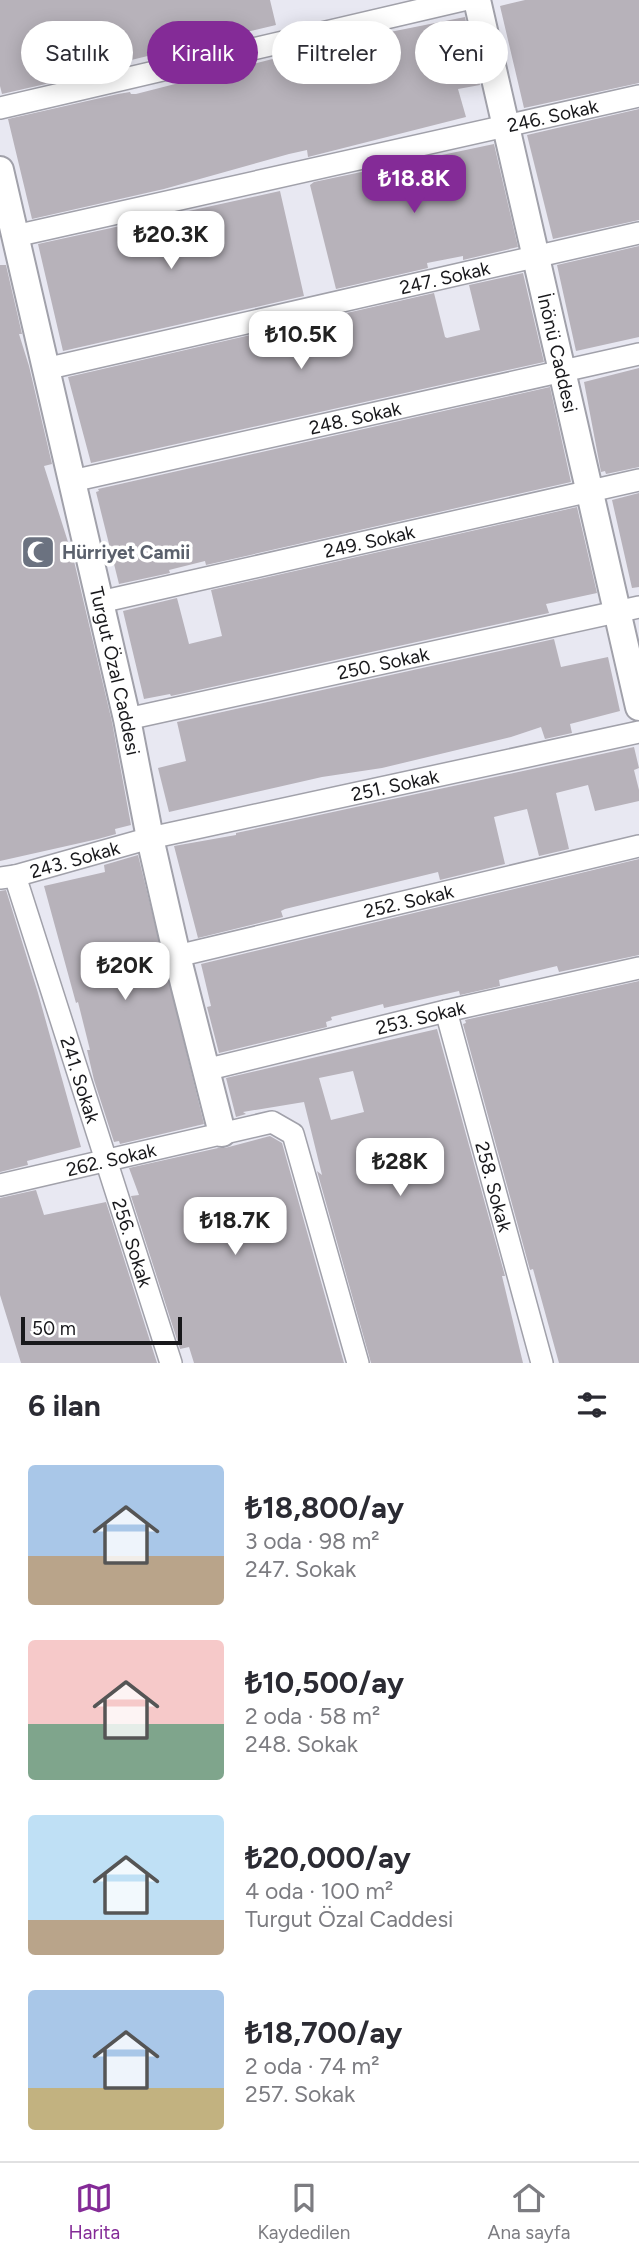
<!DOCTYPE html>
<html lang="tr">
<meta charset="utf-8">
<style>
:root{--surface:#fff;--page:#f2f2f3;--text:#2b2b33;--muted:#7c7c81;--line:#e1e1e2;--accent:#842b97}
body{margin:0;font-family:Figtree,sans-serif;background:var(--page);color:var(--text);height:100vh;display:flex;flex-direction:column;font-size:26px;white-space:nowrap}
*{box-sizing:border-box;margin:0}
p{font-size:23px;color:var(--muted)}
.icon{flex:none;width:38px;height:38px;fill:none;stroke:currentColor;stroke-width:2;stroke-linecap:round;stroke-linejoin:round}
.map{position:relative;height:1363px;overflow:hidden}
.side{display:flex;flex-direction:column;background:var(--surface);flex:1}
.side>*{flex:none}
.banner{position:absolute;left:21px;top:21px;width:598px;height:63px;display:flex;gap:14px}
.scale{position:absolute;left:21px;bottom:18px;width:161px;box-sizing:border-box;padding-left:7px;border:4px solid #18181b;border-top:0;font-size:19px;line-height:24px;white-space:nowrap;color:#18181b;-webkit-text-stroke:5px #fff;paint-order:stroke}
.price{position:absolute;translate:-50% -60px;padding:0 16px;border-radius:14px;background:#fff;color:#222;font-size:23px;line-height:46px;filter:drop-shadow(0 2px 4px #0008)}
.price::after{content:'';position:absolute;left:50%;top:42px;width:21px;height:16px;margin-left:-10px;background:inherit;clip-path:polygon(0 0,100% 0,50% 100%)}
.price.on{background:var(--accent);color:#fff}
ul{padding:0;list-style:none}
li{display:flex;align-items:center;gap:21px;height:175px;padding:0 28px}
li span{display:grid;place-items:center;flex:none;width:196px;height:140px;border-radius:7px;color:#555}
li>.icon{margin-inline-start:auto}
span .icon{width:84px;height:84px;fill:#fffc;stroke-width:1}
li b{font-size:30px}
h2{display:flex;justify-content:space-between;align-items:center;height:84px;padding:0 28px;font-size:30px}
.pill{padding:0 24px;border-radius:32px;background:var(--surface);box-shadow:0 4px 18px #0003;font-size:24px;line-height:63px}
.pill.on{background:var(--accent);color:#fff}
.dock{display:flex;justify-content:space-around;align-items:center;height:98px;border-top:2px solid var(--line);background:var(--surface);font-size:19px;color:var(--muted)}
.dock a{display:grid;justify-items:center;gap:4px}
.dock .on{color:var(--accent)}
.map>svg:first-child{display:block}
</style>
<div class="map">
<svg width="639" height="1363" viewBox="0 0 639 1363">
<rect width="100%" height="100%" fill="#e8e8f2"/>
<path fill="#b7b2ba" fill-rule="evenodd" d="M0 0H270L276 25 123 62 124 66 2 94 0 86Z
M525 0H639V83L524 108 500 6Z
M465 17 480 85 458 89 466 117 308 157 307 150 289 154 164 189 32 219 8 119 118 94 130 92 131 94H136L335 43Z
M639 109V220L553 239 527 135Z
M494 144 518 247 463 260V256L427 263 428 268 336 289 310 185 314 182Z
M280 191 304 296 63 351 38 244Z
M639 246V337L576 351 557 265Z
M0 265H6L22 334H19L29 366 52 464 44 466 74 561 112 722 131 825 115 829 116 834 98 839 0 861Z
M523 273 544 362 91 463 68 377 434 293 445 337 447 338 480 330 469 285Z
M639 368V467L606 474 605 471 601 472 584 382Z
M550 387 571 482 206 565 205 561 169 570 170 573 119 584 96 492 99 491 98 489Z
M639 493V587L632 588 612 500Z
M577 507 597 593 546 604 549 613 171 696 170 694 144 699 123 611 177 598 189 644 222 636 211 590Z
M554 639 561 667 608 657 620 711 570 724 572 733 545 739 541 727 511 737 382 768 322 777 169 812 158 768 186 761 177 722Z
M634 747 639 768 634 770 639 790V801L595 811 588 785 556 793 569 849 539 856 527 809 494 817 505 864 440 880 438 872 285 909 281 911 283 917 198 938 174 846 236 835V833Z
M138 855 204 1124 120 1144 119 1141 114 1142 94 1080 87 1050H90L78 1002 76 1003 44 886 105 872 104 865Z
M639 859V955L559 972 557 966 499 980 500 986 460 995 459 991 384 1008 383 1004 331 1017 332 1020 326 1022 327 1027 219 1053 207 1007 211 1006 201 964Z
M6 890 38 993 81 1147 27 1161 28 1165 0 1172V891Z
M639 981V1363H559L533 1269 530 1270 463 1024 466 1023 465 1020Z
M437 1029 505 1276H502L523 1363H371L317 1171 322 1175 304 1102 243 1112 246 1114 236 1117 226 1078ZM353 1071 364 1112 331 1120 319 1078Z
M270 1136 282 1143 344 1363H194L189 1347 180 1349 131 1196 139 1195 129 1168 218 1148H225Z
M36 1190 44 1215 106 1202 157 1363H21L0 1295V1198Z"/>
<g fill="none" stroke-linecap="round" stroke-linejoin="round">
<g stroke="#a1a1aa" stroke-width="24">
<g id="minor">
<path d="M0 108 463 0"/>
<path id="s1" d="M15 236 639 96"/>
<path id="s2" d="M45 369 639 233"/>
<path id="s3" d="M72 481 639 354"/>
<path id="s4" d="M100 602 639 480"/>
<path id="s5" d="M127 719 639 607"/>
<path id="s6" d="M15 876 171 1363"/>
<path id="s7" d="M0 878 15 876 150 838 639 732"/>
<path id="s8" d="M177 956 639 846"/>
<path id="s9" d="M446 1011 542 1363"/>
<path id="s10" d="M205 1070 446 1011 639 968"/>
<path id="s11" d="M0 1185 272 1122 293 1134 358 1363"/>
</g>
</g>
<g stroke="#a1a1aa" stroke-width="30">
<g id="tertiary">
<path id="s12" d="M477 0 639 707"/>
<path id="s13" d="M0 170 127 719 150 838 177 956 222 1133"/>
</g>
</g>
<use href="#minor" stroke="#fff" stroke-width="21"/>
<use href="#tertiary" stroke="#fff" stroke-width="26"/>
</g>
<defs>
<g id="mosque-square" transform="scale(1.75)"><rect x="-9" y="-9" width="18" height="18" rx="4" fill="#6b7280" stroke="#fff"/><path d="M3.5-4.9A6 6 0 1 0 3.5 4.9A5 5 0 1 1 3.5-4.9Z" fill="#fff"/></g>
</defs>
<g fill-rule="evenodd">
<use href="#mosque-square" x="38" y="552"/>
</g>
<g text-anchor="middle" stroke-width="7" stroke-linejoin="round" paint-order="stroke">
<g font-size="19" fill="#18181b" stroke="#fff">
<text dy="7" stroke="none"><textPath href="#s1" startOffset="551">246. Sokak</textPath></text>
<text dy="7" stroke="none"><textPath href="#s2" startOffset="410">247. Sokak</textPath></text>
<text dy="7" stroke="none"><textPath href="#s12" startOffset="362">İnönü Caddesi</textPath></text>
<text dy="7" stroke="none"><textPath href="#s3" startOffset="290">248. Sokak</textPath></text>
<text dy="7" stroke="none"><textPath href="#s4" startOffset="276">249. Sokak</textPath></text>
<text dy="7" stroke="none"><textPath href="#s5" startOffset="262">250. Sokak</textPath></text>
<text dy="7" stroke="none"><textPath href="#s13" startOffset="514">Turgut Özal Caddesi</textPath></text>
<text dy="7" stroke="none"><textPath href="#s7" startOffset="406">251. Sokak</textPath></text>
<text dy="7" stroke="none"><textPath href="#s7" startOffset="77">243. Sokak</textPath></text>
<text dy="7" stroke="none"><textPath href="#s8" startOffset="238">252. Sokak</textPath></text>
<text dy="7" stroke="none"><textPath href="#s10" startOffset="222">253. Sokak</textPath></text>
<text dy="7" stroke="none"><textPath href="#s6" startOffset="214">241. Sokak</textPath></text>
<text dy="7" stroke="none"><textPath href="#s11" startOffset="114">262. Sokak</textPath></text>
<text dy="7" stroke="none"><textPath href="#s9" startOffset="182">258. Sokak</textPath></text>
<text dy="7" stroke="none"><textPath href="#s6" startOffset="385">256. Sokak</textPath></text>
</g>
<g font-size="19" font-weight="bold" fill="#5b616d" stroke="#fff" text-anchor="start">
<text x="62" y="559">Hürriyet Camii</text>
</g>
</g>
</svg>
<div class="scale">50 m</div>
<b class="price on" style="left:414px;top:215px">₺18.8K</b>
<b class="price" style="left:171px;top:271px">₺20.3K</b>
<b class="price" style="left:301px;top:371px">₺10.5K</b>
<b class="price" style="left:125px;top:1002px">₺20K</b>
<b class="price" style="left:400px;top:1198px">₺28K</b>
<b class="price" style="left:235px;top:1257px">₺18.7K</b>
<div class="banner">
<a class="pill">Satılık</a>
<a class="pill on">Kiralık</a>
<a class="pill">Filtreler</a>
<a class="pill">Yeni</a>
</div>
</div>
<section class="side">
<h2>6 ilan<svg class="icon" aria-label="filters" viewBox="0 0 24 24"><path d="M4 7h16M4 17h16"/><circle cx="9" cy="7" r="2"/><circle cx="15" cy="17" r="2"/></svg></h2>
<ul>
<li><span style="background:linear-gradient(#a9c7e8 65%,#b9a48a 0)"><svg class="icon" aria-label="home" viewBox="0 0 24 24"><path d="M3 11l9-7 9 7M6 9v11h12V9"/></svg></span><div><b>₺18,800/ay</b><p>3 oda · 98 m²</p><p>247. Sokak</p></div></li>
<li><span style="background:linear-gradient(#f6c9c9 60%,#7fa58c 0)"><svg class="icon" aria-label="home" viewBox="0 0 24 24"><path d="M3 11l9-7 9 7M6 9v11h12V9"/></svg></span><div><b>₺10,500/ay</b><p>2 oda · 58 m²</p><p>248. Sokak</p></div></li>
<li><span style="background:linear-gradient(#bfe0f5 75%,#b9a48a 0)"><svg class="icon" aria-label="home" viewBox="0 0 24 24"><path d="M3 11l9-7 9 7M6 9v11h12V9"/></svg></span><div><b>₺20,000/ay</b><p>4 oda · 100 m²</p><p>Turgut Özal Caddesi</p></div></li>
<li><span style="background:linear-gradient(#a9c7e8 70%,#c2b280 0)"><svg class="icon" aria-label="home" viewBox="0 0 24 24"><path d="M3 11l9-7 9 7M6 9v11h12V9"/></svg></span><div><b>₺18,700/ay</b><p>2 oda · 74 m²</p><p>257. Sokak</p></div></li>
</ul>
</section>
<nav class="dock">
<a class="on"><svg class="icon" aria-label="map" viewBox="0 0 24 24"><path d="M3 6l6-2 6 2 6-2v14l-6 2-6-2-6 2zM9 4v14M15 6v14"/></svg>Harita</a>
<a><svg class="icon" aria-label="saved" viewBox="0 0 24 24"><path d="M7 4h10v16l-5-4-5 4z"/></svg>Kaydedilen</a>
<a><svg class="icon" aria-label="home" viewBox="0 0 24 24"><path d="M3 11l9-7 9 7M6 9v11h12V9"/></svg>Ana sayfa</a>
</nav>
